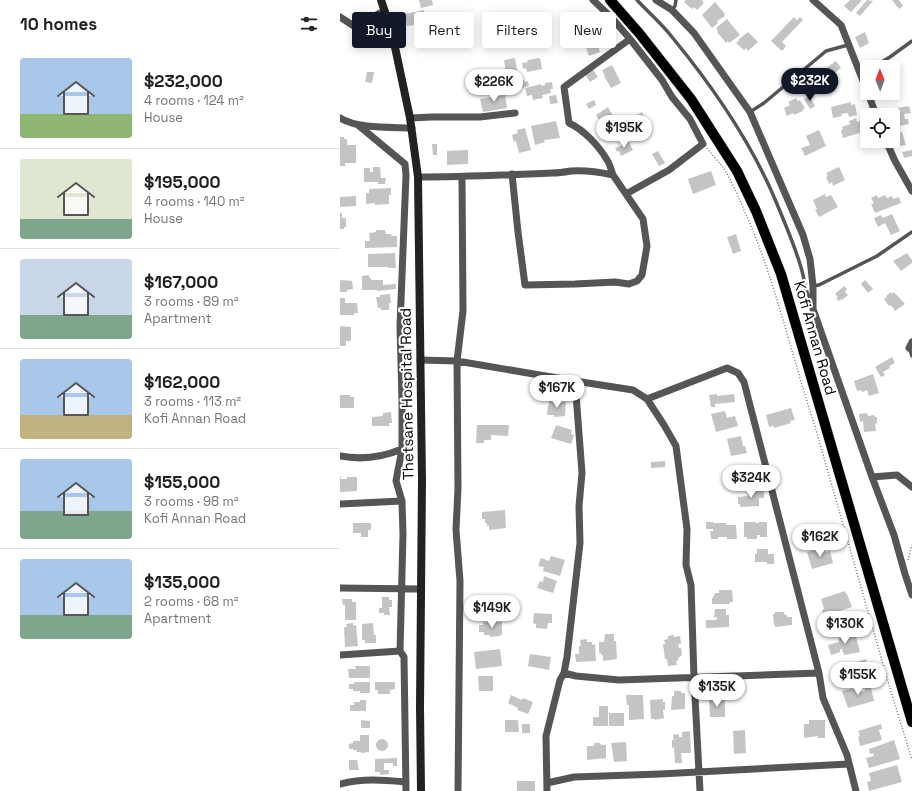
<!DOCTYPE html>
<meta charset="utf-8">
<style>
:root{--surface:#fff;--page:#f6f6f6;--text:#202124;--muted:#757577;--line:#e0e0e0;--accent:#111827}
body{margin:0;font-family:"Space Grotesk",sans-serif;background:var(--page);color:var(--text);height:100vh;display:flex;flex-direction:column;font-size:15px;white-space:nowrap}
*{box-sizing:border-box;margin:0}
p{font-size:13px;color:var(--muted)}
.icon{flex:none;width:22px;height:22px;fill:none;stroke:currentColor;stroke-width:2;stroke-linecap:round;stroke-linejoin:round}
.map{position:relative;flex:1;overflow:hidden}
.sheet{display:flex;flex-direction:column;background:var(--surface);width:340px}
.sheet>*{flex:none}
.hud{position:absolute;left:12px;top:12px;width:380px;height:36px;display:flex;gap:8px}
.needle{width:26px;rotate:359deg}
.fabs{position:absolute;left:520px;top:60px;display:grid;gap:8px}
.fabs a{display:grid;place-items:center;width:40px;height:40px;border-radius:4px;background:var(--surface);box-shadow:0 2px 10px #0003;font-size:20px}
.price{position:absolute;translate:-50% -34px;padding:0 9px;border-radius:14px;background:#fff;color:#222;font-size:13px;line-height:26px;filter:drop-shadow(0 1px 2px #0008)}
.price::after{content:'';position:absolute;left:50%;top:24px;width:12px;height:9px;margin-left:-6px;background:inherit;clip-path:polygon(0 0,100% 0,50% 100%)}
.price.active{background:var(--accent);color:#fff}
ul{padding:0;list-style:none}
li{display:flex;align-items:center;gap:12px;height:100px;padding:0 20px}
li+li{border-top:1px solid var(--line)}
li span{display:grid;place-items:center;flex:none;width:112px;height:80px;border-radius:4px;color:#555}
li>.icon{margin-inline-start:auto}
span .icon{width:48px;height:48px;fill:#fffc;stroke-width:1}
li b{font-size:17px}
h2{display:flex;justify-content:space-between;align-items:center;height:48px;padding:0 20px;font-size:17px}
.tag{padding:0 14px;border-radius:4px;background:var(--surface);box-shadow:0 2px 10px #0003;font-size:14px;line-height:36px}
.tag.active{background:var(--accent);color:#fff}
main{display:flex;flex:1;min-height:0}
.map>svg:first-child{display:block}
</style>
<main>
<section class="sheet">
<h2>10 homes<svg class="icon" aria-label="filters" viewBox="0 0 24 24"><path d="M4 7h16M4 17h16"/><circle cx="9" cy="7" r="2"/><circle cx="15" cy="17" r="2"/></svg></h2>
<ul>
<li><span style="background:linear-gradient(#a9c7e8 70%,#8fb573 0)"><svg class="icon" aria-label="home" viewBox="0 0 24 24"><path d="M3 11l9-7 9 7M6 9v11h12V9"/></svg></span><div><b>$232,000</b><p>4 rooms · 124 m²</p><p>House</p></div></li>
<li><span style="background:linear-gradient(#dfe7d0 75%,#7fa58c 0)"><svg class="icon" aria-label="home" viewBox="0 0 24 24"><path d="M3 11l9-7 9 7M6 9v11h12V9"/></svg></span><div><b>$195,000</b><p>4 rooms · 140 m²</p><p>House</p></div></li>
<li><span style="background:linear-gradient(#c9d6e8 70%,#7fa58c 0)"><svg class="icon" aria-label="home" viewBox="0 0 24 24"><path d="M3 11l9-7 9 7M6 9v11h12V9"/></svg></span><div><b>$167,000</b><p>3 rooms · 89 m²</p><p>Apartment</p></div></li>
<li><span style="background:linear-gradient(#a9c7e8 70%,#c2b280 0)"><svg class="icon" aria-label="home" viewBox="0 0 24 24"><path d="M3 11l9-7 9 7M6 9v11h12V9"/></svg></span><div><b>$162,000</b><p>3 rooms · 113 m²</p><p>Kofi Annan Road</p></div></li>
<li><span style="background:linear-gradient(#a9c7e8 65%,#7fa58c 0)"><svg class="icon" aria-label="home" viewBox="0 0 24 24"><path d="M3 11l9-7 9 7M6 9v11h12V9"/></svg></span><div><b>$155,000</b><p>3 rooms · 98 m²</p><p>Kofi Annan Road</p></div></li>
<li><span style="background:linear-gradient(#a9c7e8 70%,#7fa58c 0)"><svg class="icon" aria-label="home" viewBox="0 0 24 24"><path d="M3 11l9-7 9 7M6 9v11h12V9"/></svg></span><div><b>$135,000</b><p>2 rooms · 68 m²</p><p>Apartment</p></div></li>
</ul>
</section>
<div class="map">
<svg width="572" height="791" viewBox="0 0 572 791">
<rect width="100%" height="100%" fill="#fff"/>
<path fill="#c4c4c4" d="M79 0H92L93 5 81 8Z
M346 0H363L362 1 364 3 357 10 354 7 352 9 344 2Z
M510 0H522L511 12 504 6Z
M527 0 533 1 520 16 516 13Z
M552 0H559L563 6 559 9Z
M375 2 385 14 384 15 385 16 377 21 378 23 372 28 362 15Z
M84 10 86 23 67 26 65 14Z
M454 17 457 20 460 17 463 20 442 42 446 46 442 51 431 41Z
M387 19 400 35 389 43 388 41 386 43 377 32 378 31 376 28Z
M249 28 251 34 254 33 260 52 249 56 244 42 241 43 238 32Z
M194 29 196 40 179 43 178 32Z
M408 32 418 42 408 51 406 48 404 50 396 43 399 41 398 40Z
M525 32 529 43 520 48 515 37Z
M175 58 177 71 166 73 164 60Z
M200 58 202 69 187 72 186 68 183 69 182 63 188 62 187 60Z
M496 61 501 68 474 89 468 81Z
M272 65 281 83 271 88 264 76H265L262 70Z
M253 70 258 77 250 82 245 74Z
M27 72H34L32 83 25 82Z
M184 80 185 82 188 81 189 86 182 88 180 82Z
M212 82 213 89H210L211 93 202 95 203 98 193 100 192 95 187 96 185 88 201 84V86L205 85V83Z
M165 95 167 108 143 112 140 99Z
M216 95 218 103 210 104 209 96Z
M469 96 475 106 470 109 464 99Z
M456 98 458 101 460 100 465 108 463 109V111L454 115 453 113 447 116 444 108 450 105 448 102Z
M254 100 256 105 249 109 246 104Z
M511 102V105L515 104 517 115 509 117 508 113 501 114 502 116 493 118 491 107Z
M569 106 571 113 564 114 565 119H568L569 124 554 127 551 109Z
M268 107 273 116 261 123 256 115Z
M302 112 312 130 301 136 296 128 298 127 296 124 295 125 292 120 296 118 295 116Z
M516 118 517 122 524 120 527 127 525 128 526 131 503 138 501 130 503 129 502 127 510 124 509 121Z
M216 121 220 138 204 140 205 142 195 145 191 126Z
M185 128 191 150 179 153 176 141 174 142 172 135 178 133 177 130Z
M479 130 486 146 465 156 461 148 470 145 466 136Z
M273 132 276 137 268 141 266 136Z
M562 132 566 145 560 146 556 134Z
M0 137H4V139H7V145H16V163H5V166H0Z
M289 142 293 150 281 156 279 151 277 152 275 148Z
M92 144H97V155H93Z
M128 150V164L107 165V151Z
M572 150V156L564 158 562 152Z
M318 151 325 163 319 166 312 154Z
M33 167H40L41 178H46L45 184H38V182H24V168H30V172H33Z
M499 167 505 180 493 186 492 182 489 184 486 177 488 176 486 173Z
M371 171 376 185 353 194 348 179Z
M51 188V195H49V204L35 205V203L26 204V193H29V189Z
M485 194 486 197 491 195 498 207 479 217 475 210 477 209 473 200Z
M537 195 538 198 545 195 547 198 552 196 553 199 559 197 561 203 535 213 531 204 534 203 531 198Z
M16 196V206L0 207V197Z
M0 213H2V218H6V227H4V229H0Z
M552 214 560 231 551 235 545 223 538 227 534 218 541 215 543 218Z
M36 230H45L46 234H51V236H57V247L25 248V241H30L29 233 36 232Z
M396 234 401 251 393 254 387 237Z
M55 253 56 268H48V267H28V254Z
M567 253 572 260V263L561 271 553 261Z
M29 275V278H31V280H43V285L56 284V289L38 291V290H22V276Z
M0 280 12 281 13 289 7 290V292H0Z
M525 280 533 289 528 293 521 284Z
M504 286 507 289 505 292 508 295 502 300 501 299 499 301 496 298 498 297 495 294Z
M551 292 552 294 554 292 565 304 555 311 551 305 549 306 544 299 547 297 546 296Z
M50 294 51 303H49V310H41V308H38L36 297H40V295Z
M0 298H5V303H17L18 313H14V315H0Z
M0 326 11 327V341H6V346H0Z
M552 357 555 363 549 366 550 368 543 372 545 375 541 377 535 367Z
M533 374 539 393 529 396 527 390 522 392 521 390 517 391 514 381Z
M377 394V396L394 394 395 402 375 404V407H371L369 395Z
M0 395H10V397H14V408H0Z
M209 401 226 402 225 416 214 417V415H207L208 405H209Z
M451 408 455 420 450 421 451 423 434 428V426L429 427 426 415Z
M385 411 387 418 395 416 398 426 376 432 371 414Z
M51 412 52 423H49V426H32V417L43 416V413Z
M527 413 528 416 534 415 535 417H537V423L535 424 536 431 524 432 523 421 520 422 519 414Z
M137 425H169L168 436 151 435V440H144V443H136Z
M216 425 232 430 231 434 234 435 231 444 211 438Z
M401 436 403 446H405L407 453 391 456 387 439Z
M325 461V467L311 468V462Z
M0 477H1V479H7V477H17V491L0 492Z
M418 489V491H424V498H419V506L400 507V504H398V497L408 496 407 490Z
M165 510 166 528 149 530V525L147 526V523H145V519H142V512Z
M366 522H373V523H386V525H396L397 539H387V537H378V539H371L370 531H373V529H366Z
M404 522H416V523H419V522H427V537H420V535H417V539H407V537H404Z
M13 523H31V530H28V537H21V533H13Z
M483 526 486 540 474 543 475 545 465 547 462 531Z
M484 547 485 552 490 551 493 563 472 569 467 552Z
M417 549H428V554H434V564H427V562H415V554H417Z
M211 556 225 560 220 576 203 571 204 567 198 566 201 558 209 561Z
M204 576 217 581 213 593 197 588 200 581 203 582Z
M379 590H392L393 602H390V604H372V598H373L375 593H379Z
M505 591 506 594H507L512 607 484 616 482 610 484 609 481 599Z
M42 597H49V600H52V607H49L50 615H44V613H39V608H42Z
M166 597V602H169V614L139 616 140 599Z
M2 599H12V602H16V620H5V605H3Z
M375 609H386V615H389V627L366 628V620H377V617H374Z
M435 612H444L445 615H447V617H452V625L435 627V625H434L433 614H435Z
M194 613 212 614V623H208L207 629 196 628V624L193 623Z
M505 618 506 621 509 620V625H507V627L499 628V630L496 631V632L488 634 487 629 489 628 487 620Z
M143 622H162V635H160V636L150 637V635H144V632H139V625H143Z
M13 623V626L16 625 18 646 5 647 4 627H7L6 624Z
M33 623 34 635H36V643H25V640H22V624Z
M515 633 520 652 504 655 502 649H500V652L491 655 488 645 499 642 498 638Z
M265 634H274V641H276L277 659 263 661V655H261V653H259V642H264Z
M334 635V637L340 636 341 644H338L339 648H341L342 655 338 658V661H336L337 665 328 666 327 659H325L323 644H325L324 640 328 639V636Z
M247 639V642H252V645L255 644 256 661 236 662 235 654H239V646H241L240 640Z
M160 649 162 666 136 669 134 652Z
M190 654 211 657 209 670 188 666Z
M526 659 531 677 521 680 519 673 516 674 518 681H514L513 676 509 677 510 683 502 685 499 674 507 672 506 666 513 664 514 668 518 667 517 662Z
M15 666H30V678H9L8 669H16Z
M138 676H153V691H139Z
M14 682H30V693H20V691H13V689H9V684H14Z
M35 682H55V689L50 690V694H38V690H35Z
M530 684 534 701 508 708 502 691 519 687 521 692 525 691 524 685Z
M334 691H341V693H345V709L331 710 332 696H334Z
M171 695 182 700 183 698 193 702 188 714 177 710 178 708 168 703Z
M286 695H303L304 719 289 720V705H287Z
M323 699V702H325V710H323L324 718 315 720V719H311L310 700Z
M369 699H385V717H370Z
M20 700H26V711H10V705H14V702H20Z
M259 706H268V726H253V717H259Z
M269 713H284V726H269Z
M21 720 30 721V728H21Z
M165 720H178L179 732H165Z
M469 720H485V738H478V736L464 738V724H469Z
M182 724H190V733H182Z
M541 724 542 729 539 730 542 740 520 746 518 737 520 736 518 731Z
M405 730 406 753 394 754 393 731Z
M350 731 351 753H341L342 763H335L334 747 332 748V740H334L333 735 339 734V737H342V732Z
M20 735H29V752L21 753V752H17L16 750H13V749H9V744L13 743V741H20Z
M36 745a6 6 0 1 1 12 0a6 6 0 1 1-12 0Z
M554 740 560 759 529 768 526 758 534 756 533 753 530 754 529 749Z
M286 742 287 761 274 762 271 743Z
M254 743H260L261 745H266V758L247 760V746H254Z
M57 758V766H53V763H44V770H49V774L40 775V772H35V759Z
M9 760H17L19 770H9Z
M557 765 562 782 529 791 527 782 531 781 529 773Z
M177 781H195V791H177Z"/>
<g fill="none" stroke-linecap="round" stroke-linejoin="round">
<g stroke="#dbdbdb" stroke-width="11">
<path id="primary" d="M270 0 299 33 351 99 397 171 416 211 441 274 572 722"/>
</g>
<path stroke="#777" stroke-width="1.5" stroke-dasharray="1 2" stroke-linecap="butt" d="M367 148C372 155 378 161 383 167 392 181 400 201 407 217 436 283 451 354 474 423L549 685 572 760
M568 560 572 545"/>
<path stroke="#555" stroke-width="3.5" d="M297 0C308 12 322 24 332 37 374 88 412 143 437 204 446 226 458 253 463 275 465 283 465 295 472 300
M332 10 335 6 336 0
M533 67 550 57 572 41
M522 78 527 73
M410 112 424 103 486 51 508 45
M473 286 479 285 537 256 572 232
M569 348 572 356"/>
<path stroke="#555" stroke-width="7" d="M253 0 272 18 290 39 224 87 229 123C244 130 259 146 267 160 270 164 271 170 273 175
M316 0 332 10 354 33 410 112 463 235 470 259 473 286V309L532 477 554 535 565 574 572 595
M473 0 501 25 527 91
M0 17 23 32 29 28 38 14 45 11
M528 93 536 115
M0 118C17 129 52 127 72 128
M70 118 91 117H140L175 113
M18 125 65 164 66 175 60 326 62 401V449L56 481 62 501 63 534 60 651 64 657 66 791
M546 141 555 161 572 191
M78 177C123 177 168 175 213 173 219 173 225 172 231 171 245 170 259 172 273 175L303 219 307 246 302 275 297 281 289 284 275 282 235 284 185 285 178 232 172 174
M286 194 329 170 363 144 350 119 332 97 322 80 290 39
M569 348 572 342
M80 360 117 361 235 381 242 473 239 506 240 543 227 657 224 673 220 680 206 736 207 791
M235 381 293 390 307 399 324 425 336 446 347 529 346 565 351 585 354 678 360 791
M307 399 387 368 398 373 404 382 479 673 483 698 507 755 516 791
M0 456C21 460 43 457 62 449
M532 477 557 475 572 487
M0 504 62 501
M0 588 81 589
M0 655 60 651
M224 673 236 676 279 680 479 673
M207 783 234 777 320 774 509 764
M0 784C22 778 44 780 66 782
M118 791 120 581 116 530 118 488 117 361 123 311 122 177"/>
<path stroke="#222" stroke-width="8" d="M41 0 52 33 70 118 78 177 82 480 80 707 81 791"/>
<use href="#primary" stroke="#000" stroke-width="10"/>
</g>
<g text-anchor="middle" stroke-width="4" stroke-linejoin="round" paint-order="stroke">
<g font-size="15" fill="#000" stroke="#fff">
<text transform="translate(475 338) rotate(74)" y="5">Kofi Annan Road</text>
<text transform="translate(67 394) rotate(-91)" y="5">Thetsane Hospital Road</text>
</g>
</g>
</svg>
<div class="fabs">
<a><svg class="needle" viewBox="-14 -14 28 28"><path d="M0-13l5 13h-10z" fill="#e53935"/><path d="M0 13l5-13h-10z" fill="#757577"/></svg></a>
<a><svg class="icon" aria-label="locate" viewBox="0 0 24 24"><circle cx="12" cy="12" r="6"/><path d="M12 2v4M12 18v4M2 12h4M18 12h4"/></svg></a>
</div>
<b class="price active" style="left:470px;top:102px">$232K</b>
<b class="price" style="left:154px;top:103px">$226K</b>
<b class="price" style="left:284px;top:149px">$195K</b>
<b class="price" style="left:217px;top:409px">$167K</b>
<b class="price" style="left:411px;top:499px">$324K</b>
<b class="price" style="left:480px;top:558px">$162K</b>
<b class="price" style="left:152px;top:629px">$149K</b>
<b class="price" style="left:505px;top:645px">$130K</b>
<b class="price" style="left:518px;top:696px">$155K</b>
<b class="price" style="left:377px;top:708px">$135K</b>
<div class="hud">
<a class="tag active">Buy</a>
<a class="tag">Rent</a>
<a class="tag">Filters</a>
<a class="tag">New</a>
</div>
</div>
</main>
